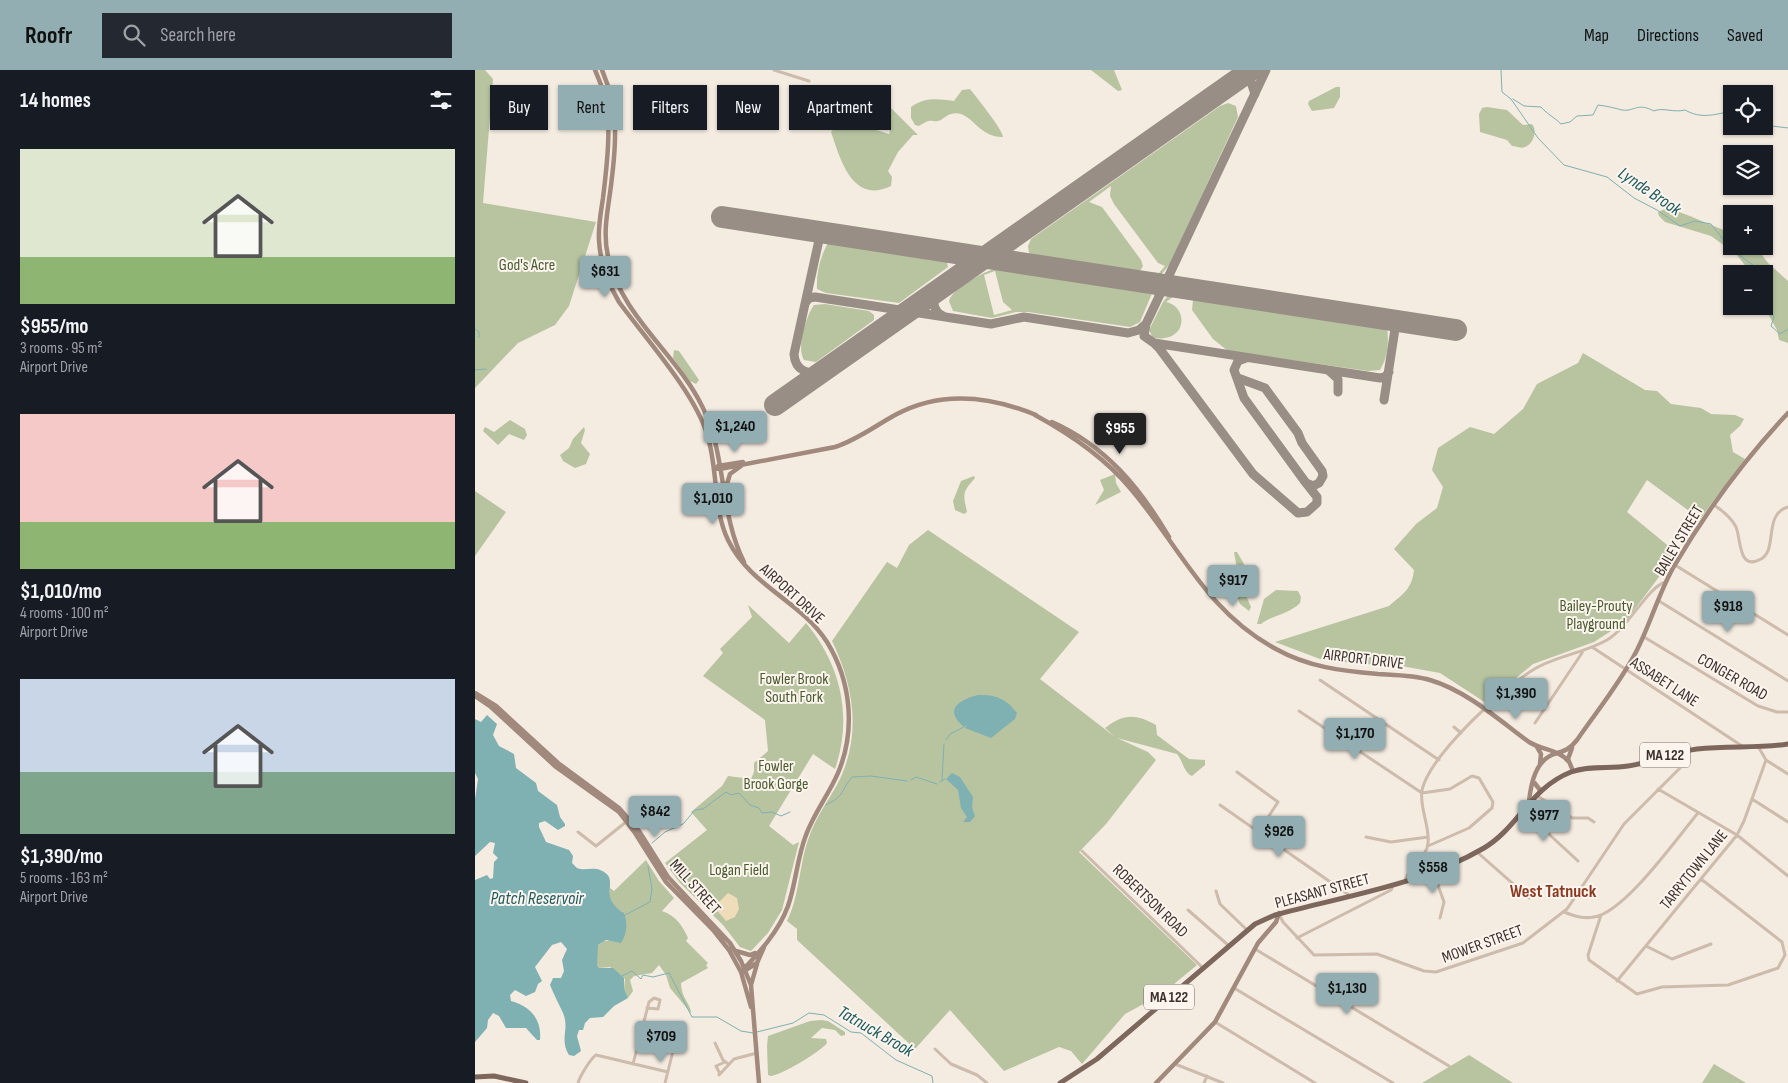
<!DOCTYPE html>
<meta charset="utf-8">
<style>
:root{--surface:#171b24;--page:#242831;--text:#f1f3f6;--muted:#9ea1a6;--accent:#92aeb2}
body{margin:0;font-family:"Sofia Sans Condensed",sans-serif;background:var(--page);color:var(--text);height:100vh;display:flex;flex-direction:column;font-size:19px;white-space:nowrap}
*{box-sizing:border-box;margin:0}
p{font-size:16px;color:var(--muted)}
.icon{flex:none;width:28px;height:28px;fill:none;stroke:currentColor;stroke-width:2;stroke-linecap:round;stroke-linejoin:round}
.map{position:relative;flex:1;overflow:hidden}
.sheet{display:flex;flex-direction:column;background:var(--surface);width:475px}
.sheet>*{flex:none}
.guide{position:absolute;left:15px;top:15px;width:475px;height:45px;display:flex;gap:10px}
.fabs{position:absolute;left:1248px;top:15px;display:grid;gap:10px}
.fabs a{display:grid;place-items:center;width:50px;height:50px;border-radius:0px;background:var(--surface);box-shadow:0 1px 4px #0004;font-size:25px}
.price{position:absolute;translate:-50% -42px;padding:0 11px;border-radius:5px;background:var(--accent);color:#111;font-size:16px;line-height:32px;filter:drop-shadow(0 1px 2px #0008)}
.price::after{content:'';position:absolute;left:50%;top:30px;width:15px;height:11px;margin-left:-8px;background:inherit;clip-path:polygon(0 0,100% 0,50% 100%)}
.price.selected{background:#222;color:#fff}
ul{padding:0;list-style:none}
li{display:grid;align-content:center;gap:10px;height:265px;padding:0 20px}
li span{display:grid;place-items:center;height:155px;border-radius:0px;color:#555}
li>.icon{margin-inline-start:auto}
span .icon{width:90px;height:90px;fill:#fffc;stroke-width:1}
li b{font-size:21px}
h2{display:flex;justify-content:space-between;align-items:center;height:60px;padding:0 20px;font-size:21px}
.pill{padding:0 18px;border-radius:0px;background:var(--surface);box-shadow:0 1px 4px #0004;font-size:18px;line-height:45px}
.pill.selected{background:var(--accent);color:#111}
header{display:flex;align-items:center;gap:30px;box-sizing:border-box;height:70px;padding:0 25px;background:var(--accent);color:#111}
header strong{font-size:24px}
nav{display:flex;gap:28px;margin-inline-start:auto;font-size:18px}
.search{width:350px;height:45px;background:var(--page);display:flex;align-items:center;gap:12px;box-sizing:border-box;padding:0 18px;border-radius:0px;color:var(--muted);font-size:19px}
main{display:flex;flex:1;min-height:0}
.map>svg:first-child{display:block}
</style>
<header>
<strong>Roofr</strong>
<div class="search"><svg class="icon" aria-label="search" viewBox="0 0 24 24"><circle cx="10" cy="10" r="6"/><path d="M15 15l6 6"/></svg>Search here</div>
<nav><a>Map</a><a>Directions</a><a>Saved</a></nav>
</header>
<main>
<section class="sheet">
<h2>14 homes<svg class="icon" aria-label="filters" viewBox="0 0 24 24"><path d="M4 7h16M4 17h16"/><circle cx="9" cy="7" r="2"/><circle cx="15" cy="17" r="2"/></svg></h2>
<ul>
<li><span style="background:linear-gradient(#dfe7d0 70%,#8fb573 0)"><svg class="icon" aria-label="home" viewBox="0 0 24 24"><path d="M3 11l9-7 9 7M6 9v11h12V9"/></svg></span><div><b>$955/mo</b><p>3 rooms · 95 m²</p><p>Airport Drive</p></div></li>
<li><span style="background:linear-gradient(#f6c9c9 70%,#8fb573 0)"><svg class="icon" aria-label="home" viewBox="0 0 24 24"><path d="M3 11l9-7 9 7M6 9v11h12V9"/></svg></span><div><b>$1,010/mo</b><p>4 rooms · 100 m²</p><p>Airport Drive</p></div></li>
<li><span style="background:linear-gradient(#c9d6e8 60%,#7fa58c 0)"><svg class="icon" aria-label="home" viewBox="0 0 24 24"><path d="M3 11l9-7 9 7M6 9v11h12V9"/></svg></span><div><b>$1,390/mo</b><p>5 rooms · 163 m²</p><p>Airport Drive</p></div></li>
</ul>
</section>
<div class="map">
<svg width="1313" height="1013" viewBox="0 0 1313 1013">
<rect width="100%" height="100%" fill="#f4ebe1"/>
<path fill="#b8c4a0" fill-rule="evenodd" d="M0 0H10L18 9 8 133 121 152 94 236 80 255 43 273 0 318Z
M616 0H639L647 20 643 21Z
M861 17H865V27L859 38 837 41 833 34 834 31Z
M495 19C502 28 528 60 528 67 502 68 496 38 476 44 472 45 469 48 466 50 457 54 458 46 444 56L440 55 436 48V37C451 27 462 29 479 31L487 20Z
M753 33 761 36 763 47 695 194 685 206 562 188 554 183 553 176 556 169 745 36ZM636 116 635 126 639 134 683 193 690 196 684 203 665 201 668 196 666 190 627 137 614 132Z
M1012 37 1032 40 1048 55 1057 54C1063 61 1058 74 1050 77 1046 79 1041 76 1037 76L1032 70 1005 62 1004 44 1007 38Z
M416 38 443 65H438L423 82 413 101 417 107 416 116C377 135 365 88 356 62L359 58 389 56 414 64 415 62C411 53 410 46 416 38Z
M1190 139C1213 142 1233 156 1256 162V176L1282 178 1293 193 1313 211V273L1304 270 1302 260 1291 240 1289 231V204H1277L1261 184 1236 166 1190 152 1184 146 1183 142Z
M354 171 468 189 472 192 473 197 424 233 351 223 342 219C341 202 346 185 354 171Z
M524 197 678 221 665 252 655 257 553 242H541L517 248 478 241 474 231C478 217 511 201 524 197ZM520 201 528 232 537 240 519 245 509 205Z
M695 223 912 257C914 272 913 287 905 300L893 301 753 281 738 269 717 240 718 230 698 227 691 232C713 236 714 273 678 268L674 260 688 232Z
M350 234 394 241 399 245V250L341 292 329 290C321 278 331 246 339 235Z
M199 280 204 281 224 310 221 314 215 311 198 288Z
M1108 283 1170 320 1182 321 1196 334 1226 338 1236 344 1260 345 1269 349 1265 356 1255 365 1258 382 1270 389 1225 449 1172 410 1152 442 1202 483 1150 552 1119 572 1058 594 1011 633 965 603 921 595 886 594 845 589 800 572 914 536C928 524 937 519 939 500L919 479 941 454 962 438 968 417 957 400 963 378 995 357 1019 364 1048 339 1062 314 1103 293Z
M35 350 50 359 52 365 49 370 34 364 23 375 8 361 10 357 19 362Z
M109 357 110 360 106 373 115 384 111 394 100 398 88 391 85 385 94 378 98 369Z
M640 404 641 413 646 422 620 435 629 420 625 410Z
M499 406 500 408C487 423 488 423 492 442L489 444 480 440 478 431 486 411Z
M0 421 31 442 0 486Z
M453 460 604 562 565 609 640 667 630 658C648 644 660 643 681 655L682 665 714 689 730 690V695L717 706C709 703 708 691 702 684L642 668 673 682 681 690 631 754 604 782 722 895 687 924 650 944 607 994 596 981 584 977 529 1001 475 940 440 979 322 870V859L312 851C325 825 324 794 334 767 341 747 353 731 363 713 387 666 379 616 357 571L412 492 422 498 434 475Z
M759 482H762L769 494 767 516 776 537 774 541 765 534 758 516 762 499Z
M801 520 823 521 826 527 825 533C814 544 798 545 786 554H782L789 529Z
M273 535 314 573 331 553C366 595 378 647 360 699L338 684 294 756 318 775 324 772 307 840 293 863 276 881 265 877 248 855 205 813 190 793 232 760 216 742 247 716 253 706 276 709 279 702V693L293 681 290 650 228 606 248 583 245 579 277 547Z
M171 790 184 811 199 828 187 841C201 846 207 855 213 868L211 871 233 893 231 895 233 898 206 913C206 928 217 936 216 943L195 918 191 905 184 895 177 903 159 906 155 910 158 921 153 928 149 918 150 909 135 897 124 898 122 895V876L129 871H134L148 842C137 837 133 830 135 818L139 821Z
M346 950 353 951 370 962V965L366 966 360 960 347 958 336 968 351 969 352 973C346 981 307 1005 296 1006L293 1005 292 976 293 966 335 951Z
M994 985 1038 1013H947Z
M1239 994 1271 1013H1227Z"/>
<path fill="#efdcb8" d="M253 823 262 828 264 839 260 847 251 851 239 837Z"/>
<path fill="#7fb0b2" d="M503 625C520 624 532 629 542 643L540 649 516 668 490 658 492 655 489 657C468 639 484 630 503 625Z
M12 645 22 654 18 665 24 676 39 684 41 698 61 713 63 721 82 735 85 747 90 754V756L83 760 70 751 64 753V757L71 772 94 780 98 786 97 793 102 798C109 801 118 797 125 800 148 809 120 826 149 843 153 854 152 863 146 873L131 870 123 875 122 895 124 898H138L149 908V918L153 928 139 936 128 947 115 948 110 953 108 960H104L102 966 106 981 99 986 94 985C84 969 95 959 88 943 84 934 79 925 75 915L78 908H86L89 901 87 890 92 879 86 872 77 875 60 897 67 911 63 914 60 922 51 926 40 920 35 925 36 931C55 936 67 949 65 970H62L51 958H31L24 946 18 943 13 950 12 958 0 972V810L12 805 15 809 18 808 19 792 23 788 18 783 20 773 15 772 0 786V729L3 709 0 703V649L6 652Z
M477 703 485 707 498 727 497 737 500 746 495 752H488L492 747 486 738 483 720 471 709Z"/>
<g fill="none" stroke-linecap="round" stroke-linejoin="round">
<path stroke="#7fb0b2" stroke-width="1" d="M1026 0 1027 22 1036 29 1063 68 1089 95 1132 107 1159 128 1182 140 1205 156 1220 151 1236 154 1255 178 1278 195 1281 204
M1038 29 1049 36 1066 37C1073 45 1079 47 1086 54L1095 52 1102 46 1118 45 1123 35C1132 36 1139 38 1147 40 1159 42 1162 32 1179 41 1188 37 1199 43 1210 40 1226 49 1239 45 1256 41
M1289 55 1313 58
M1289 226 1299 247 1296 256 1305 264 1313 259
M0 259 4 262V267
M0 300 11 299
M471 670 475 664 489 657
M436 710 441 707 462 714
M467 710 469 674
M465 712 470 709
M351 735C371 725 365 721 377 707L396 706 432 711
M177 773 190 762 208 754 220 740 228 739 251 722 256 725 264 723 275 735 284 738 287 743 297 742 306 746 315 742
M150 845 175 832 177 819 173 796
M147 906 157 901 166 909 168 905 178 907 194 903 217 947H242L266 961 278 963
M282 962 318 953 334 943 349 945 376 962 386 963 421 990 457 1006 458 1013"/>
<path stroke="#988e86" stroke-width="9" d="M763 9 776 12 780 24
M676 212 683 219 684 226
M463 220C457 230 457 240 468 246
M331 232 334 228 340 227 516 254 549 247 653 263 664 260 671 254 669 266 679 273 905 308 910 307 914 302
M424 248 438 243
M913 249 918 253 920 259
M671 254 791 0
M679 273 684 278 778 404 823 443 832 442 842 433V427L831 413
M853 300 863 309V322
M349 301C334 306 320 301 319 284L344 170 348 165 355 163
M763 308 790 318 823 363 827 373 847 401 848 406 844 413 838 416 831 413 769 328 759 300 763 291 771 288
M909 330 920 259 924 254 931 252"/>
<path stroke="#988e86" stroke-width="22" d="M247 147 981 260
M300 335 776 0"/>
<path stroke="#cdbbac" stroke-width="3" d="M299 0 334 11
M1239 435C1248 441 1256 447 1261 457 1266 468 1263 502 1286 489 1303 480 1288 444 1313 437
M1200 495 1313 565
M1184 531 1313 611
M1169 567 1283 636 1302 642H1313
M1117 577 1267 676
M845 610 964 690
M824 641 947 723 975 719 997 706 1004 708 1018 732 1017 738 994 758 953 776
M1060 653 1109 580
M979 657 986 663
M1284 678 1291 690 1313 704
M762 702 803 732 784 761
M1183 719 1262 765 1313 806
M1061 725 1097 748H1113L1119 752
M1277 729 1313 752
M745 735 874 825
M1048 740 1103 791
M103 762 121 776 151 752
M891 767 916 772 953 767
M607 781 727 897
M1002 782 1054 828
M958 801 969 832 965 848
M930 811C933 796 952 788 953 773 955 756 944 737 947 720 955 685 1033 612 1065 596 1087 585 1111 582 1132 570 1154 557 1171 519 1190 512
M741 821 745 834 771 859
M713 840 753 875
M1089 842C1099 846 1108 849 1119 847 1150 842 1202 768 1223 743
M804 844 808 852 839 885 902 884 949 901 961 902 1048 873 1092 839 1149 754 1211 692 1210 681
M1126 845 1113 885 1114 890 1162 924 1187 917 1253 915 1303 898 1310 885 1307 872 1226 809
M822 868 916 820 919 814
M1171 876 1197 889 1236 874
M780 879 974 996
M1142 911 1262 765 1269 751 1291 690
M759 918 918 1013
M740 952 840 1013
M240 973 248 990 252 993
M460 979 476 994 502 1005 512 1013
M158 994 174 932 179 928 185 930 183 939 172 938
M700 994 748 1013
M245 1004 241 996 250 992
M244 1005 259 989 282 983
M103 1013C105 1006 116 988 121 985L193 1002
M190 1013 199 977
M729 1013 732 1006"/>
<path stroke="#a18a7d" stroke-width="4.5" d="M120 0C140 42 133 84 128 128 126 142 123 156 124 170 125 193 133 213 144 232 171 269 219 322 232 364 243 397 238 440 253 470 276 517 325 530 352 572 376 611 381 660 363 703 354 724 339 743 331 765 322 788 321 813 313 836 304 861 284 883 266 902
M127 0C145 41 141 79 135 123 132 144 128 165 133 186 146 246 201 283 227 336 252 385 244 443 269 492
M560 345C595 364 629 387 655 418 704 475 731 542 801 579 833 597 867 601 903 604 920 605 938 605 955 610 992 621 1024 650 1054 672 1067 680 1085 680 1094 692
M577 352C631 376 665 418 694 467
M243 396 268 392
M240 398 245 399 360 377C382 370 400 356 420 345 466 320 515 326 561 345
M251 417 255 404 266 396
M0 623 21 636 83 693 144 738 164 761 193 807 255 873 266 891 276 915 284 1013
M0 626 16 637 81 697 144 742 160 763 191 812 239 861 254 880 266 902 276 937
M1062 677 1066 684 1065 694
M1097 678 1093 689 1098 701
M1058 711 1065 720
M1054 731C1056 714 1060 691 1079 684 1090 681 1095 679 1102 670 1122 641 1145 613 1161 582 1175 555 1183 525 1198 498 1230 443 1269 390 1313 343
M261 881 275 885 280 883
M269 901 282 893 289 877
M276 915 282 894
M681 1013 740 952 783 873 801 852 804 843"/>
<path stroke="#7d675c" stroke-width="5" d="M0 1007 19 1006 51 1013
M585 1013 622 989 780 854 800 845C869 826 946 815 1009 778 1044 757 1055 718 1096 702 1114 695 1134 699 1153 696 1176 693 1198 682 1222 679 1253 675 1283 679 1313 674"/>
</g>
<g text-anchor="middle" stroke-width="4" stroke-linejoin="round" paint-order="stroke">
<g fill="#fbf5ee" stroke="#756b66" stroke-width="1">
<rect x="1165" y="672.5" width="50" height="25" rx="4"/>
<rect x="669" y="914.5" width="50" height="25" rx="4"/>
</g>
<g font-size="15" font-weight="bold" fill="#3b302b">
<text x="1190" y="690">MA 122</text>
<text x="694" y="932">MA 122</text>
</g>
<g font-size="16" fill="#4a5a2e" stroke="#fbf5ee">
<text x="52" y="200">God's Acre</text>
<text x="1121" y="541">Bailey-Prouty<tspan x="1121" dy="18">Playground</tspan></text>
<text x="319" y="614">Fowler Brook<tspan x="319" dy="18">South Fork</tspan></text>
<text x="301" y="701">Fowler<tspan x="301" dy="18">Brook Gorge</tspan></text>
<text x="264" y="805">Logan Field</text>
</g>
<g font-size="16" fill="#3b302b" stroke="#fbf5ee">
<text transform="translate(1203 470) rotate(-59)" y="6">BAILEY STREET</text>
<text transform="translate(318 523) rotate(42)" y="6">AIRPORT DRIVE</text>
<text transform="translate(889 588) rotate(7)" y="6">AIRPORT DRIVE</text>
<text transform="translate(1258 606) rotate(30)" y="6">CONGER ROAD</text>
<text transform="translate(1190 611) rotate(33)" y="6">ASSABET LANE</text>
<text transform="translate(1218 799) rotate(-51)" y="6">TARRYTOWN LANE</text>
<text transform="translate(221 816) rotate(48)" y="6">MILL STREET</text>
<text transform="translate(847 820) rotate(-15)" y="6">PLEASANT STREET</text>
<text transform="translate(676 830) rotate(44)" y="6">ROBERTSON ROAD</text>
<text transform="translate(1007 873) rotate(-20)" y="6">MOWER STREET</text>
</g>
<g font-size="18" font-style="italic" fill="#1f5a5e" stroke="#fbf5ee">
<text transform="translate(1175 121) rotate(34)" y="6">Lynde Brook</text>
<text x="62" y="834">Patch Reservoir</text>
<text transform="translate(401 961) rotate(30)" y="6">Tatnuck Brook</text>
</g>
<g font-size="18" font-weight="bold" fill="#8c3b22" stroke="#fbf5ee">
<text x="1078" y="827">West Tatnuck</text>
</g>
</g>
</svg>
<div class="fabs">
<a><svg class="icon" aria-label="locate" viewBox="0 0 24 24"><circle cx="12" cy="12" r="6"/><path d="M12 2v4M12 18v4M2 12h4M18 12h4"/></svg></a>
<a><svg class="icon" aria-label="layers" viewBox="0 0 24 24"><path d="M12 4l9 5-9 5-9-5zM3 14l9 5 9-5"/></svg></a>
<a>+</a>
<a>−</a>
</div>
<b class="price" style="left:130px;top:228px">$631</b>
<b class="price" style="left:260px;top:383px">$1,240</b>
<b class="price selected" style="left:645px;top:385px">$955</b>
<b class="price" style="left:238px;top:455px">$1,010</b>
<b class="price" style="left:758px;top:537px">$917</b>
<b class="price" style="left:1253px;top:563px">$918</b>
<b class="price" style="left:1041px;top:650px">$1,390</b>
<b class="price" style="left:880px;top:690px">$1,170</b>
<b class="price" style="left:180px;top:768px">$842</b>
<b class="price" style="left:1069px;top:772px">$977</b>
<b class="price" style="left:804px;top:788px">$926</b>
<b class="price" style="left:958px;top:824px">$558</b>
<b class="price" style="left:872px;top:945px">$1,130</b>
<b class="price" style="left:186px;top:993px">$709</b>
<div class="guide">
<a class="pill">Buy</a>
<a class="pill selected">Rent</a>
<a class="pill">Filters</a>
<a class="pill">New</a>
<a class="pill">Apartment</a>
</div>
</div>
</main>
